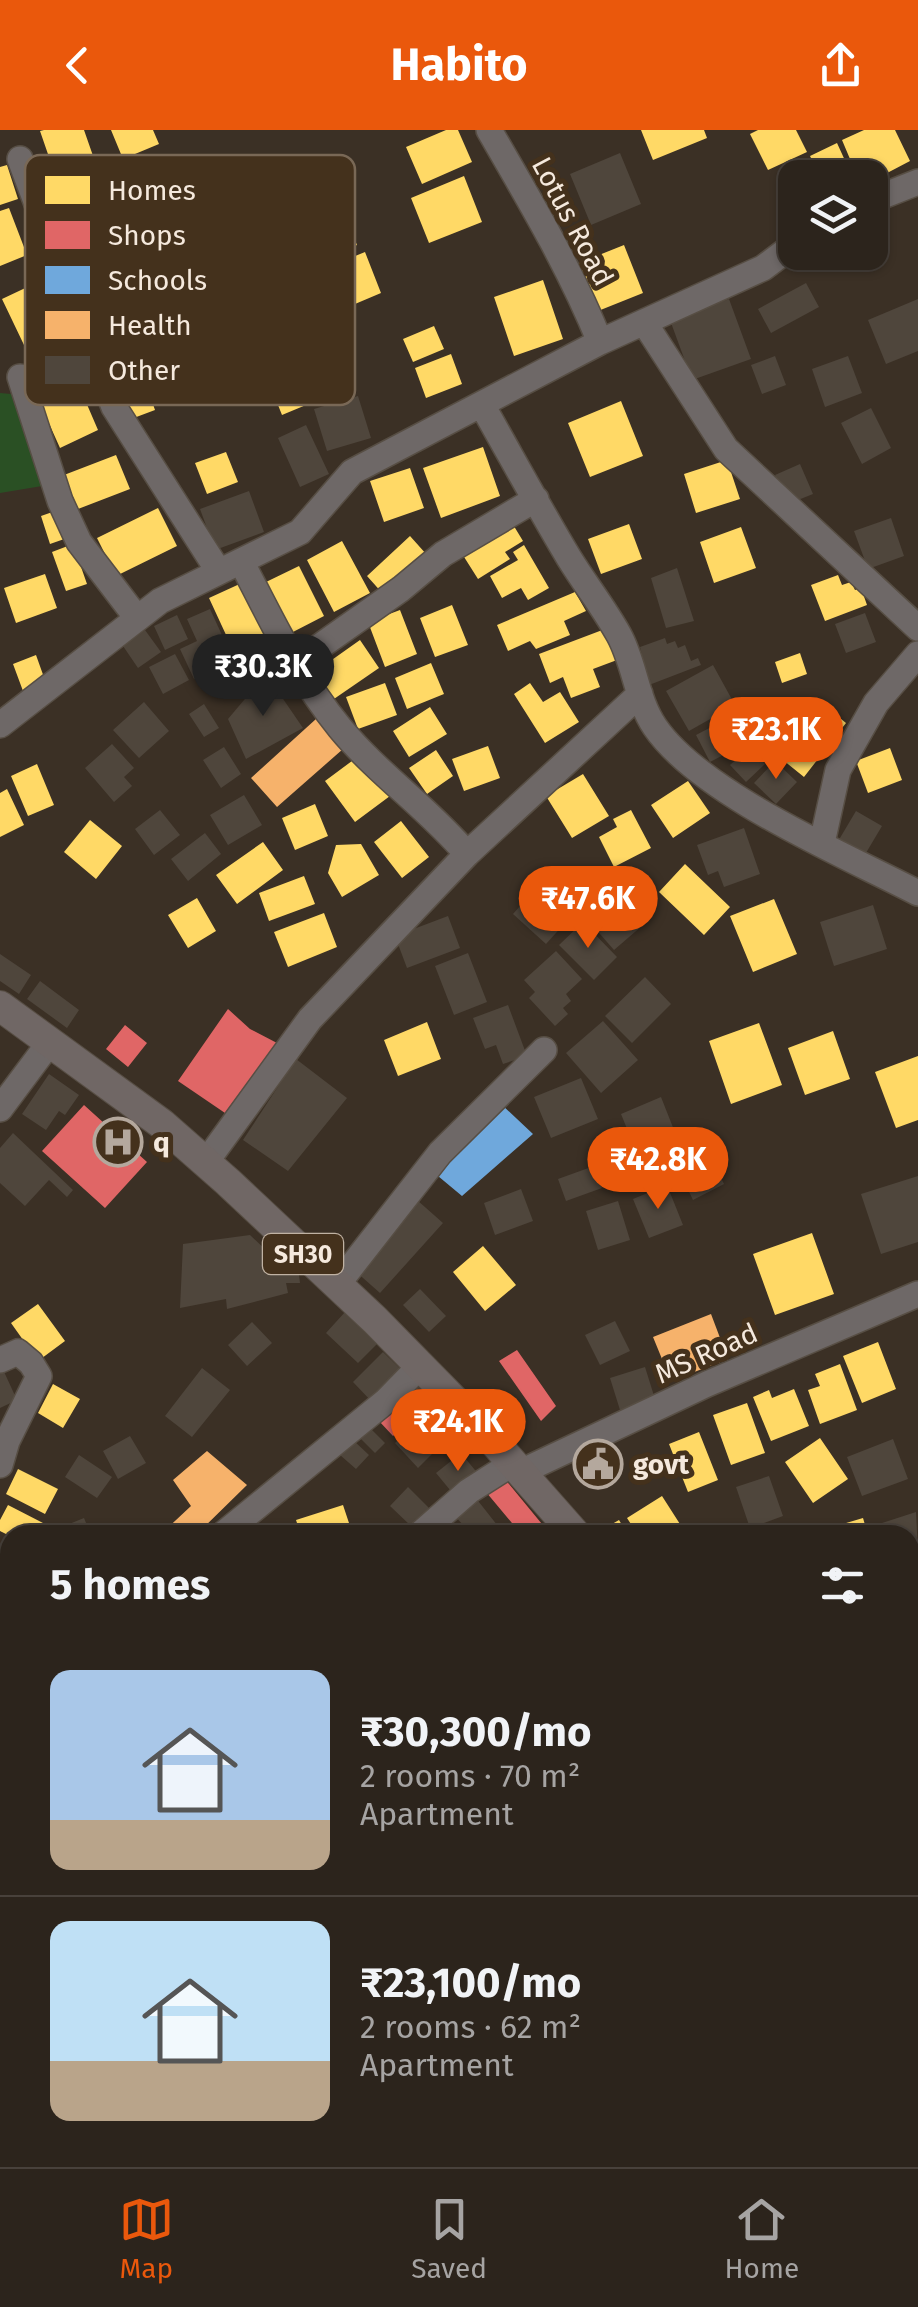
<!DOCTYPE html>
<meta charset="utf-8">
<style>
:root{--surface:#2c241c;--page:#342c25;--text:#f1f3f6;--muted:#a6a4a3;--line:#48413b;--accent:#ea580c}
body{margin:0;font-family:"Fira Sans",sans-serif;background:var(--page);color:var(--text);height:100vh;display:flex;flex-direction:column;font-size:38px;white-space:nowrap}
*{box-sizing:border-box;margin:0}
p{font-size:32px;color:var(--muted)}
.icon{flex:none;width:55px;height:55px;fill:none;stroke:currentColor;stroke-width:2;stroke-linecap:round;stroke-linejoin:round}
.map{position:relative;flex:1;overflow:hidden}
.side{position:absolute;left:0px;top:1395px;width:920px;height:642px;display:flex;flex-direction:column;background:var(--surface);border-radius:30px 30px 0 0;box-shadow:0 2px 8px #0004,0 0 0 2px var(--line)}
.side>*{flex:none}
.tools{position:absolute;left:778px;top:30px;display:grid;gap:20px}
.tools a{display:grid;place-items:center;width:110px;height:110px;border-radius:20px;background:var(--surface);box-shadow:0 2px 8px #0004,0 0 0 2px var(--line);font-size:50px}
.price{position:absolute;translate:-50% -85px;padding:0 22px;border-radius:35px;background:var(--accent);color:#fff;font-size:32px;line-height:65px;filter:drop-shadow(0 2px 5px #0008)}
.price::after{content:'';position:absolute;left:50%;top:60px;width:30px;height:22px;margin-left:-15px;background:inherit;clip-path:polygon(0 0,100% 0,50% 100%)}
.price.active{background:#222;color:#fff}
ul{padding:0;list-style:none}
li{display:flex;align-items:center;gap:30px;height:250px;padding:0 50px}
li+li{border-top:2px solid var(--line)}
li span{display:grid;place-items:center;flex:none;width:280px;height:200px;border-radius:20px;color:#555}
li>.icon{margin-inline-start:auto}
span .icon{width:120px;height:120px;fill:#fffc;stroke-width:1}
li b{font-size:42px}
h2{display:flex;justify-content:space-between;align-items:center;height:120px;padding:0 50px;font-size:42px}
header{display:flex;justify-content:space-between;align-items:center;height:130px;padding:0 50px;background:var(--accent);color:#fff;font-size:45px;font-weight:700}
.menu{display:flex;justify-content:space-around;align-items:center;height:140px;border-top:2px solid var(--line);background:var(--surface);font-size:28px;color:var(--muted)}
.menu a{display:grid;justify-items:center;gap:5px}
.menu .active{color:var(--accent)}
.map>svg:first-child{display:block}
</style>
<header><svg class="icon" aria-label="back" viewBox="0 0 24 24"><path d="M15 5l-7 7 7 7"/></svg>Habito<svg class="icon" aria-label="share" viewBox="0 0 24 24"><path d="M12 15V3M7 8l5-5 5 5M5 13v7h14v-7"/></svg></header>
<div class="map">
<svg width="918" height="2037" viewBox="0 0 918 2037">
<rect width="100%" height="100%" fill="#3b3025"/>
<path fill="#2a5024" d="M0 263 11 264 42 356 0 363Z"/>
<path fill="#ffd966" d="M44 0H84L99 43 59 56 40 1Z
M111 0H153L159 14 123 29Z
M446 0H458L472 32 422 54 406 17Z
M641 0H704L707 8 653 30Z
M758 0H796L807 22 768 40 750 4Z
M864 0H895L910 31 870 52V48H858L842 10Z
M837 13 853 48H821L810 26Z
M7 35 18 69 0 75V37Z
M811 40 814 48H795V93L778 54Z
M464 46 482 92 429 113 411 68Z
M9 78 27 125 0 136V81Z
M346 89 357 115 305 137 293 110Z
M624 115 643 163 598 181 579 133Z
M365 122 381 163 355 174 338 133Z
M543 150 563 209 514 226 494 167Z
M38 152 60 199 24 215 2 169Z
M434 196 444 219 413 232 403 209Z
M451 224 462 254 426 268 415 238Z
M342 225 354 255 282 285 270 255Z
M73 242 98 300 60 318 34 260Z
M145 251 155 280 115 295 105 266Z
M621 271 643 326 590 347 568 293Z
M483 317 500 366 441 388 423 338Z
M226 322 238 352 207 364 195 333Z
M116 325 130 359 78 379 64 345Z
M727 330 740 369 696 383 684 344Z
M410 338 424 378 384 392 370 351Z
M158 378 177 416 116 446 97 408Z
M61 379 70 407 50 414 41 386Z
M509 388 523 411 505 422 510 429 478 449 459 419Z
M629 394 642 429 601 444 588 409Z
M741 397 756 438 714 453 700 412Z
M410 406 427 425 384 465 367 446Z
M342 411 370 463 334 482 307 430Z
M73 414 87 454 66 461 52 422Z
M524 415 549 458 528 470 521 458 502 468 490 446 518 430 513 422Z
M299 436 324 486 291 503 266 452Z
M45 444 57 478 16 493 4 458Z
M838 445 842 455 851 452 855 460 861 458 867 475 825 491 811 455Z
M244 452 274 518 239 533 209 468Z
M575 462 586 481 564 491 570 505 536 519 530 511 508 521 497 495Z
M452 475 468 515 435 527 420 488Z
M400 480 417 524 385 537 368 492Z
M605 499 617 530 593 539 600 557 571 568 563 547 550 553 539 524Z
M360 510 379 538 331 571 312 544Z
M800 523 807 544 782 553 775 532Z
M36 525 46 553 23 561 13 534Z
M431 533 444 564 407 579 395 548Z
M385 553 397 585 358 599 346 567Z
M530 553 543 572 560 562 579 592 545 613 514 564Z
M819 571 846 593 804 647 773 622 781 611 776 606 789 588 799 596Z
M430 577 447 604 409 627 393 601Z
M488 616 500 648 464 661 452 629Z
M890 618 902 650 868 663 856 631Z
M436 620 453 646 427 664 409 638Z
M360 625 390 666 355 692 325 651Z
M37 634 54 675 28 686 11 646Z
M583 644 609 686 572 708 546 666Z
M688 651 710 683 673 708 651 675Z
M7 659 24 695 0 707V663Z
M315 674 328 706 295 720 282 688Z
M631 680 651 718 614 737 599 707 617 697 613 689Z
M90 690 122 716 96 749 64 722Z
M401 691 429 727 402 748 374 712Z
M263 712 283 740 237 774 216 745Z
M361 714 379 745 342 767 328 743 336 715Z
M685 734 730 777 704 805 659 762Z
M304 746 315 774 269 791 259 763Z
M197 768 216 801 188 818 168 785Z
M774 769 797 824 753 842 730 786Z
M324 783 337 817 288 837 274 802Z
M427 892 441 929 398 946 384 910Z
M759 893 782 955 731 974 709 911Z
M833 901 850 949 805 965 788 918Z
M918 926V990L896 998 875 942Z
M812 1103 834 1164 775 1185 753 1124Z
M483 1116 516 1155 485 1181 453 1142Z
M38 1174 65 1211 38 1231 11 1193Z
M878 1212 896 1259 862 1273 843 1226Z
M840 1234 857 1280 820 1294 808 1260 820 1256 815 1244Z
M53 1254 80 1269 63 1298 38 1283Z
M794 1259 809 1296 771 1311 753 1267 769 1260 772 1268Z
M747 1273 765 1323 731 1335 713 1285Z
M699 1302 718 1350 688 1362 669 1314Z
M820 1308 848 1349 813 1373 785 1332Z
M18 1339 58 1359 45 1384 6 1364Z
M662 1366 687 1405H638L627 1388Z
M8 1375 43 1393 37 1405 10 1406 0 1401V1390Z
M343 1375 353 1405H301L296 1390Z
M863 1388 868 1405H809V1404Z
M619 1390 628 1405H593Z
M6 1835 10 1849V1882L0 1885V1836Z
M41 2028H85L89 2037H44Z"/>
<path fill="#e06666" d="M228 879 250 899 277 913 225 983 178 951Z
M125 895 147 913 128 937 106 919Z
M84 975 147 1032 105 1078 42 1021Z
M517 1220 556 1276 541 1291 499 1231Z
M399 1271 414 1287 393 1306 379 1291Z
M504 1348 551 1405H522L486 1362Z
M910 1887 918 1901V1972L910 1958Z"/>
<path fill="#6fa8dc" d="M501 974 533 1004 462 1066 438 1046Z
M667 2028H694L698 2032 692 2037H657Z
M754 2028H804L811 2037H762Z"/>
<path fill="#f6b26b" d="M316 589 343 619 277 677 251 648Z
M711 1184 728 1229 671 1251 653 1207Z
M207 1321 247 1355 196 1405H160L191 1376 173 1350Z"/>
<path fill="#4f463c" d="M620 23 641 74 591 95 570 44Z
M806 153 819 177 771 203 758 179Z
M729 169 751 229 692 250 670 190Z
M918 169V221L886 234 868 190Z
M775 226 786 255 762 264 751 235Z
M848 226 862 263 825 277 812 239Z
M358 266 371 308 327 321 314 279Z
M871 278 891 318 862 334 841 293Z
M306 295 329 344 300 357 278 308Z
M800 334 813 364 788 374 775 345Z
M249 361 264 402 215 420 200 379Z
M891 388 904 426 868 439 854 401Z
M677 438 694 491 666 498 651 448Z
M210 479 227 516 213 523 220 537 194 549 180 519 197 511 187 489Z
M865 483 876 512 846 523 835 494Z
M177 485 188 509 165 520 154 496Z
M145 500 161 522 138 538 123 516Z
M665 508 667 514 675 511 678 518 685 515 691 531 698 528 701 535 649 555 640 517Z
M175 524 189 550 163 564 149 537Z
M713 535 735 575 689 601 666 561Z
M266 544 303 598 246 629 228 589Z
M144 572 169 601 139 628 113 600Z
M759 572 773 599 710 632 696 605Z
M204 574 219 598 204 607 189 584Z
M112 614 134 638 124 647 132 656 114 672 85 638Z
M224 617 241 644 221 658 203 630Z
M750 617 765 634 746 652 730 635Z
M775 631 797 652 776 674 754 653Z
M244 665 262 695 228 715 210 685Z
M160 680 180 705 154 725 135 699Z
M856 681 882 696 863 728 837 713Z
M744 698 760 744 724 757 718 741 708 745 697 715Z
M205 703 221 724 188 751 171 729Z
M542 751 575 782 546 814 513 784Z
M622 757 650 789 614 820 586 788Z
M873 775 887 819 834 836 820 792Z
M448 786 460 818 407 838 395 806Z
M583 792 617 827 594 850 559 815Z
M556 821 582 849 566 864 571 871 563 878 568 884 555 896 529 868 535 862 524 850Z
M468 823 487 872 454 885 435 836Z
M0 824 31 845 19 864 0 851Z
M645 847 671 874 632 913 605 886Z
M40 851 79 880 67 898 27 869Z
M508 875 527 926 503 934 496 915 485 919 473 888Z
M603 891 638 930 601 963 566 923Z
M296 929 347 968 288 1041 243 1010Z
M49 944 79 965 65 985 59 981 46 1000 22 984Z
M581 948 598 989 551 1008 534 967Z
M661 967 674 1000 634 1016 621 984Z
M13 1003 73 1060 67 1067 49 1050 25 1076 0 1053V1018Z
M707 1020 724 1054 693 1070 676 1035Z
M594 1036 602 1058 566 1071 558 1049Z
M918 1046V1112L881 1124 861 1064Z
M667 1055 683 1095 649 1108 633 1069Z
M521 1059 533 1091 495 1105 484 1073Z
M417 1070 443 1093 380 1163 354 1140Z
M618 1071 630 1110 598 1120 586 1081Z
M250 1105 284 1137H298L300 1153H286L288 1163 227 1179 226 1169 180 1178 183 1114Z
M420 1159 446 1186 429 1202 403 1175Z
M345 1182 378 1213 358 1233 326 1203Z
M615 1191 630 1221 600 1235 585 1205Z
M252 1192 272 1213 247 1236 228 1215Z
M383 1222 404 1242 374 1274 353 1252Z
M0 1233 17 1270 0 1278Z
M645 1237 655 1269 620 1280 610 1248Z
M202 1238 230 1260 192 1307 165 1286Z
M417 1255 434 1273 420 1287 403 1269Z
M442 1281 468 1309 454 1322 428 1295Z
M417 1292 440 1316 418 1338 395 1313Z
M369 1297 385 1313 375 1323 359 1307Z
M130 1306 146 1333 118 1349 103 1321Z
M893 1309 908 1349 862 1366 847 1327Z
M353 1310 369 1325 356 1339 340 1325Z
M461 1323 479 1345 455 1366 436 1343Z
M79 1325 112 1347 97 1368 65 1347Z
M769 1346 783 1386 750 1398 736 1357Z
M408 1357 429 1378 411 1396 390 1376Z
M475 1367 505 1405H472L454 1385Z
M916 1382 918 1422 910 1424V1405H886L882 1393Z
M84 1388 91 1405H42Z
M918 1589V1624L910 1627V1591Z"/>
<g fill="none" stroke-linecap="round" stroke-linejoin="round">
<g stroke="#574e44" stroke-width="28">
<path id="minor" d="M489 0C529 69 570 138 600 212
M20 29 114 277 219 442
M870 71 918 52
M644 192 726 319 918 498
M20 247 60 371 79 412 137 488
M482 275C511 326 539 378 569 428 585 454 604 478 619 505 635 534 636 569 655 597 701 664 845 725 918 763
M241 431C271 489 298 547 340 598 378 644 428 678 467 724
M295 534 401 459 443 424 536 369
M0 595 160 471 300 402 352 342 600 212 763 138 795 114
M822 713 838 640 876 573 918 524
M0 979 50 912
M206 1032 310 889 467 724 640 564
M337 1155 440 1023 544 920
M0 1230 18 1222 31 1233 39 1246 7 1311 0 1335
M521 1342 707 1254 918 1164
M222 1405 386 1271 420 1236
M419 1405 469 1361 513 1333
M910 1438 918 1435
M2 1646 10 1663
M102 2028 103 2037"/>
</g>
<g stroke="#574e44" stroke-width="32">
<path id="major" d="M0 876 162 994 228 1052 375 1190 487 1304 576 1405
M910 1833 918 1849"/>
</g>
<use href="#minor" stroke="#6e6867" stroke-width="25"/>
<use href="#major" stroke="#706765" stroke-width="30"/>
</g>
<defs>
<g id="hospital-ring" transform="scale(2.5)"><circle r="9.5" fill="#44311c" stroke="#b4a89d" stroke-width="1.5"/><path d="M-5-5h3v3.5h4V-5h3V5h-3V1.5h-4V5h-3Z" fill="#b4a89d"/></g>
<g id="civic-ring" transform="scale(2.5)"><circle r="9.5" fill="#44311c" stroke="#b4a89d" stroke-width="1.5"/><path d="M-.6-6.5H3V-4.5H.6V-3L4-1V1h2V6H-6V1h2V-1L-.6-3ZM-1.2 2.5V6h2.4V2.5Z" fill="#b4a89d"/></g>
</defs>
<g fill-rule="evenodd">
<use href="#hospital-ring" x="118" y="1012"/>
<use href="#civic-ring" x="598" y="1334"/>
</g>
<g text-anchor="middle" stroke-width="10" stroke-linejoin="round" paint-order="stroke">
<rect fill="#44311c" stroke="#c0b2a3" stroke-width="2.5" x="263" y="1104" width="80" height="40" rx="8"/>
<g font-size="25" font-weight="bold" fill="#f5e9dd">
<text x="303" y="1133">SH30</text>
</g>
<g font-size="28" fill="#f5e9dd" stroke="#44311c">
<text transform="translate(573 91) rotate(62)" y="10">Lotus Road</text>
<text transform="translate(706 1223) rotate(-24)" y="10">MS Road</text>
</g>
<g font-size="28" font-weight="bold" fill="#f5e9dd" stroke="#44311c" text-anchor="start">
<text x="153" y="1022">q</text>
<text x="633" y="1344">govt</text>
</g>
</g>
<rect x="25" y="25" width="330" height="250" rx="15" fill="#44311c" stroke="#796856" stroke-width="2.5"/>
<rect x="45" y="46" width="45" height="28" fill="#ffd966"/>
<rect x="45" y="91" width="45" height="28" fill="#e06666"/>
<rect x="45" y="136" width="45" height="28" fill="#6fa8dc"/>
<rect x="45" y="181" width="45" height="28" fill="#f6b26b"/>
<rect x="45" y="226" width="45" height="28" fill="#4f463c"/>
<g font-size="28" fill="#f5e9dd">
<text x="108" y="70">Homes</text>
<text x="108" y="115">Shops</text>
<text x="108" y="160">Schools</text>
<text x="108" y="205">Health</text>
<text x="108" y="250">Other</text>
</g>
</svg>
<div class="tools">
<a><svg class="icon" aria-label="layers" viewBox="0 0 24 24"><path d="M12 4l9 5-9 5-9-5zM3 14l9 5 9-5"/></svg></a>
</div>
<b class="price active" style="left:263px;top:589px">₹30.3K</b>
<b class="price" style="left:776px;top:652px">₹23.1K</b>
<b class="price" style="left:588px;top:821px">₹47.6K</b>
<b class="price" style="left:658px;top:1082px">₹42.8K</b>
<b class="price" style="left:458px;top:1344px">₹24.1K</b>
<section class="side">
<h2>5 homes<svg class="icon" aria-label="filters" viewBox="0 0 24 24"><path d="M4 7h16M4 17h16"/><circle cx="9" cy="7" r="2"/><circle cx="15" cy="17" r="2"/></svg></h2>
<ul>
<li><span style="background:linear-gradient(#a9c7e8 75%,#b9a48a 0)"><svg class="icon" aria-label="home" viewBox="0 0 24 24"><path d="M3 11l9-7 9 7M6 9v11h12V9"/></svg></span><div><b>₹30,300/mo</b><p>2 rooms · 70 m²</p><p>Apartment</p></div></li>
<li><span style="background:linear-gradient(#bfe0f5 70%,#b9a48a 0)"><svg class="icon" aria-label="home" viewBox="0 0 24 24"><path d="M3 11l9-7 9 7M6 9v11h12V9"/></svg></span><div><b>₹23,100/mo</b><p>2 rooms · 62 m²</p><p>Apartment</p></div></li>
</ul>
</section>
</div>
<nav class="menu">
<a class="active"><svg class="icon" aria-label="map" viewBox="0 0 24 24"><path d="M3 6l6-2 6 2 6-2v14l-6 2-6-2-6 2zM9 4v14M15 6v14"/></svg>Map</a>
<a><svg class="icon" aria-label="saved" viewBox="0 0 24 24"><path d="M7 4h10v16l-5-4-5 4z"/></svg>Saved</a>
<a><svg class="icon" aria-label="home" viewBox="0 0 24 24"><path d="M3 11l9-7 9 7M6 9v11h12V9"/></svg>Home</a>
</nav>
